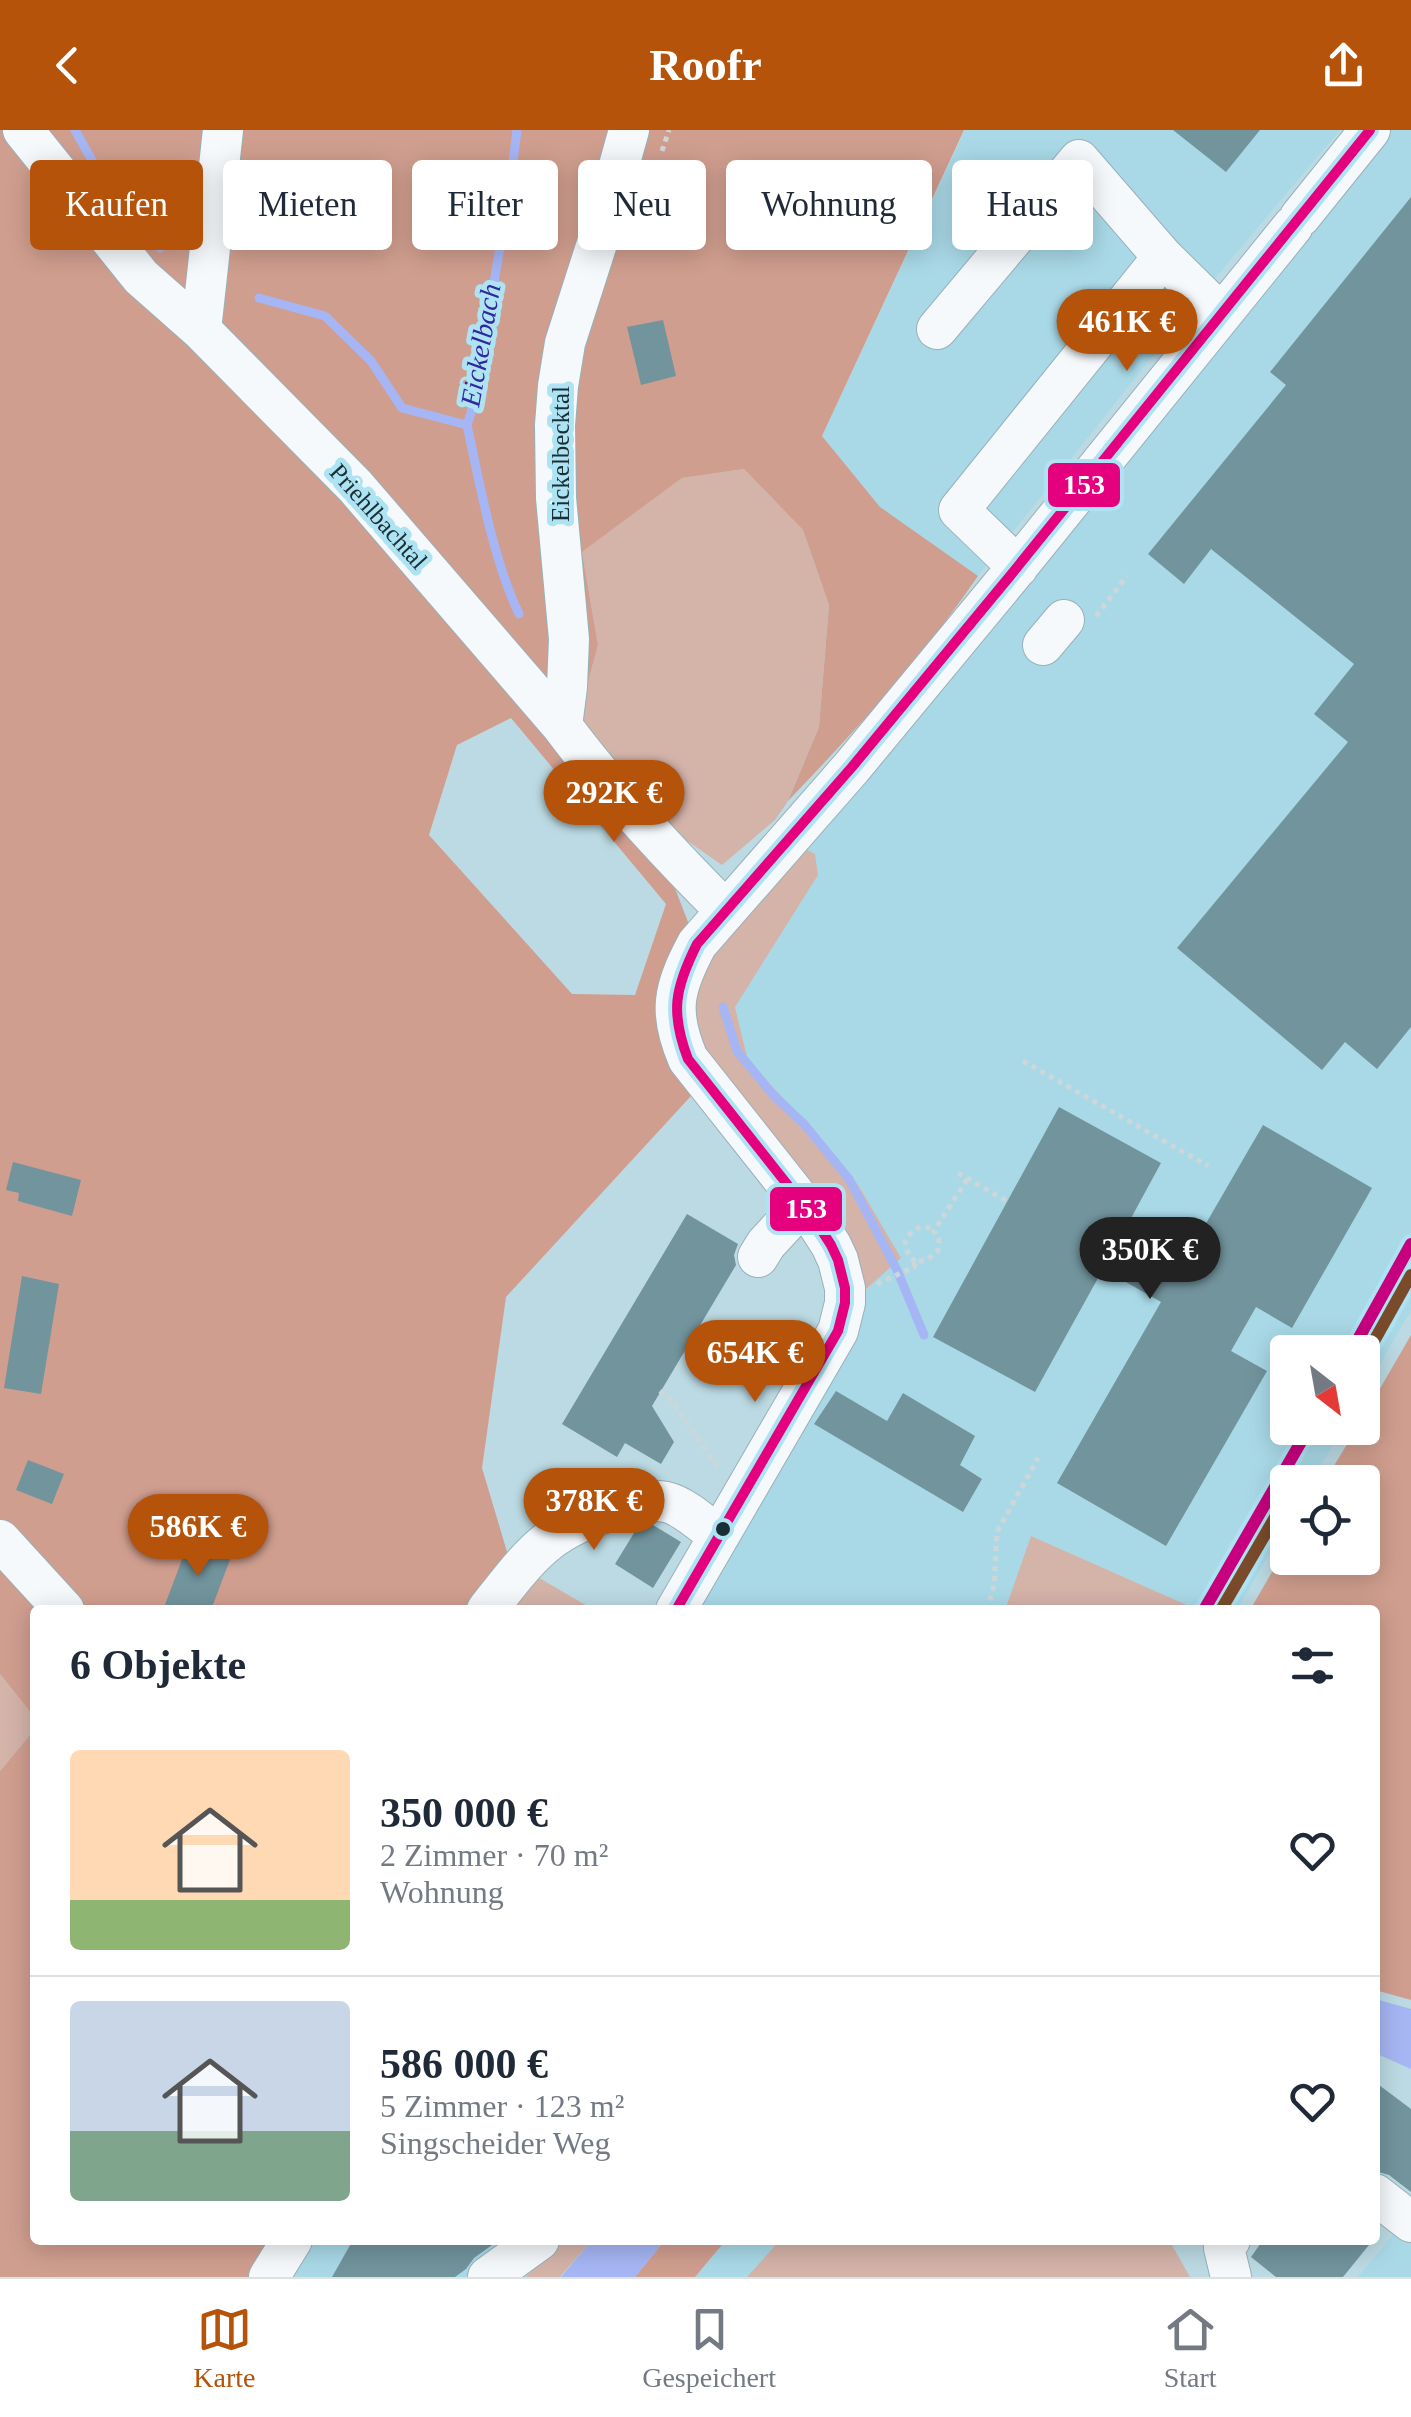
<!DOCTYPE html>
<html lang="de">
<meta charset="utf-8">
<style>
:root{--surface:#fff;--page:#f2f2f3;--text:#1f2937;--muted:#747a83;--line:#e0e1e3;--accent:#b45309}
body{margin:0;font-family:"Times New Roman",serif;background:var(--page);color:var(--text);height:100vh;display:flex;flex-direction:column;font-size:38px;white-space:nowrap}
*{box-sizing:border-box;margin:0}
p{font-size:32px;color:var(--muted)}
.icon{flex:none;width:55px;height:55px;fill:none;stroke:currentColor;stroke-width:2;stroke-linecap:round;stroke-linejoin:round}
.map{position:relative;flex:1;overflow:hidden}
.side{position:absolute;left:30px;top:1475px;width:1350px;height:640px;display:flex;flex-direction:column;background:var(--surface);border-radius:10px;box-shadow:0 5px 25px #0003}
.side>*{flex:none}
.top-card{position:absolute;left:30px;top:30px;width:1352px;height:90px;display:flex;gap:20px}
.needle{width:65px;rotate:149deg}
.tools{position:absolute;left:1270px;top:1205px;display:grid;gap:20px}
.tools a{display:grid;place-items:center;width:110px;height:110px;border-radius:10px;background:var(--surface);box-shadow:0 5px 25px #0003;font-size:50px}
.price{position:absolute;translate:-50% -85px;padding:0 22px;border-radius:35px;background:var(--accent);color:#fff;font-size:32px;line-height:65px;filter:drop-shadow(0 2px 5px #0008)}
.price::after{content:'';position:absolute;left:50%;top:60px;width:30px;height:22px;margin-left:-15px;background:inherit;clip-path:polygon(0 0,100% 0,50% 100%)}
.price.selected{background:#222;color:#fff}
ul{padding:0;list-style:none}
li{display:flex;align-items:center;gap:30px;height:250px;padding:0 40px}
li+li{border-top:2px solid var(--line)}
li span{display:grid;place-items:center;flex:none;width:280px;height:200px;border-radius:10px;color:#555}
li>.icon{margin-inline-start:auto}
span .icon{width:120px;height:120px;fill:#fffc;stroke-width:1}
li b{font-size:42px}
h2{display:flex;justify-content:space-between;align-items:center;height:120px;padding:0 40px;font-size:42px}
.pill{padding:0 35px;border-radius:10px;background:var(--surface);box-shadow:0 5px 25px #0003;font-size:35px;line-height:90px}
.pill.selected{background:var(--accent);color:#fff}
header{display:flex;justify-content:space-between;align-items:center;height:130px;padding:0 40px;background:var(--accent);color:#fff;font-size:45px;font-weight:600}
.tabs{display:flex;justify-content:space-around;align-items:center;height:140px;border-top:2px solid var(--line);background:var(--surface);font-size:28px;color:var(--muted)}
.tabs a{display:grid;justify-items:center;gap:5px}
.tabs .selected{color:var(--accent)}
.map>svg:first-child{display:block}
</style>
<header><svg class="icon" aria-label="back" viewBox="0 0 24 24"><path d="M15 5l-7 7 7 7"/></svg>Roofr<svg class="icon" aria-label="share" viewBox="0 0 24 24"><path d="M12 15V3M7 8l5-5 5 5M5 13v7h14v-7"/></svg></header>
<div class="map">
<svg width="1411" height="2147" viewBox="0 0 1411 2147">
<rect width="100%" height="100%" fill="#bcdae3"/>
<path fill="#a9d9e7" d="M965 0H1340L1201 165 978 446 880 377 822 306Z
M1390 0H1411V1180L1363 1264 1362 1222H1288V1298H1343L1311 1352H1288L1287 1393 1237 1480H1187L1189 1476 1031 1406 1005 1480H676L848 1175 900 1128 858 1055 809 995 748 931 735 876 818 745 798 715 1215 220Z
M1396 2101 1411 2112V2147H1358Z
M311 2110H560L526 2147H289Z
M726 2110H780L747 2147H695Z"/>
<path fill="#d4b3a9" d="M744 339 803 400 829 475 819 597 788 671 775 690 722 735 660 692 578 589 598 515 582 422 682 348Z
M798 715 815 724 818 745 735 877 748 931 809 995 858 1055 901 1128 848 1175 682 885 687 844Z
M1031 1406 1189 1476 1187 1480H1005Z
M529 1442 594 1480H487Z
M0 1544 35 1588V1599L0 1641Z
M560 2110H592L560 2147H526Z
M780 2110H1169L1190 2147H747Z"/>
<path fill="#d09e8f" fill-rule="evenodd" d="M0 0H964L822 306 880 377 978 446C923 527 855 601 788 671L819 597 829 475 803 400 744 339 682 348 582 422 598 515 578 589 669 743 688 792 665 923 691 966 506 1167 482 1338 514 1445 487 1480H35V1588L0 1544ZM511 588 666 774 635 865 572 864 429 705 457 615Z
M1411 1205V1870L1375 1860V1480H1250L1287 1416 1288 1428H1362V1352H1324L1357 1298H1362L1363 1288Z
M35 1599V2110H278L256 2147H0V1641Z
M665 2110H726L695 2147H635Z"/>
<path fill="#a6b6f4" d="M1375 1869 1411 1879V1939L1375 1923Z
M592 2110H665L635 2147H561Z"/>
<g fill="none" stroke-linecap="round" stroke-linejoin="round">
<path stroke="#a6b6f4" stroke-width="9" d="M75 0 99 43 160 118
M517 0 508 72 471 283 467 295C480 355 493 429 519 484
M259 168 325 186 371 231 402 278 467 295
M723 877 737 921 774 966 804 994 849 1049 897 1140 924 1205"/>
</g>
<path fill="#72949d" d="M1173 0H1260L1226 42Z
M1411 67V897L1377 939 1345 912 1322 940 1177 818 1348 612 1314 584 1354 534 1211 419 1184 454 1148 424 1286 255 1270 242Z
M663 190 676 246 641 255 627 197Z
M1059 977 1161 1033 1117 1114 1175 1147 1263 995 1372 1058 1292 1198 1256 1177 1231 1221 1267 1241 1166 1416 1057 1353 1161 1172 1103 1139 1035 1262 933 1207Z
M13 1032 81 1050 72 1086 18 1071 19 1063 6 1060Z
M687 1084 738 1114 734 1125 736 1135 652 1276 674 1312 661 1334 625 1313 617 1327 562 1294Z
M22 1146 59 1154 41 1264 4 1258Z
M836 1261 887 1291 903 1263 975 1306 960 1335 982 1349 963 1382 814 1294Z
M28 1330 64 1344 52 1374 16 1360Z
M653 1395 681 1412 653 1458 615 1434 637 1398Z
M189 1411 231 1427 211 1480H163Z
M1375 1952 1411 1979V2062L1389 2045 1375 2041Z
M353 2110H499L474 2128 466 2139 455 2147H332Z
M1263 2110H1373L1343 2147H1276L1251 2127Z"/>
<g fill="none" stroke-linecap="round" stroke-linejoin="round">
<g stroke="#99b0b8" stroke-width="42">
<path id="minor" d="M23 0 141 147 201 200 355 356 562 596C612 663 668 723 726 781
M1300 87 1370 0
M937 199 1079 30 1163 127 1221 184
M201 200 223 0
M1018 437 959 380 1163 127
M1043 515 1064 490
M562 596 567 557 569 509 556 368 555 295 558 256 565 213 600 104 629 0
M758 1127 766 1114 803 1074
M0 1410 64 1480
M487 1480C531 1424 548 1398 620 1378 634 1374 650 1369 666 1372 684 1376 703 1394 718 1406
M676 1480 838 1201 845 1173V1158L838 1130 831 1115 813 1087 688 929C668 882 673 859 697 814L852 637 1010 446 1293 96
M1375 2064 1411 2092
M1230 2110 1224 2118 1231 2147
M269 2147 292 2110
M488 2147 539 2110"/>
</g>
<path stroke="#cdd7da" stroke-width="5" stroke-dasharray="5 5" stroke-linecap="butt" d="M662 21 669 0
M1096 486 1127 446
M1023 931 1208 1036
M958 1043 1007 1071
M915 1132 908 1123 905 1111C911 1100 922 1092 934 1101
M877 1154 914 1137 915 1132 927 1130 938 1121 939 1109 934 1101 968 1048
M660 1261 672 1271 718 1338
M987 1480 994 1456 997 1402 1038 1328"/>
<use href="#minor" stroke="#f5f9fb" stroke-width="40"/>
<g stroke="#ade3f2" stroke-width="18">
<path id="bus-1" d="M676 1480 838 1201 845 1173V1158L838 1130 831 1115 813 1087 688 929C670 882 675 858 697 814L852 637 1010 446 1370 0"/>
</g>
<use href="#bus-1" stroke="#e5007d" stroke-width="10"/>
<g stroke="#ade3f2" stroke-width="20">
<path id="rail-1" d="M1351 1222 1411 1114
M1204 1480 1309 1298"/>
</g>
<g stroke="#ade3f2" stroke-width="20">
<path id="rail-2" d="M1364 1229 1411 1145
M1221 1480 1288 1365"/>
</g>
<use href="#rail-1" stroke="#c7007f" stroke-width="12"/>
<use href="#rail-2" stroke="#7a4b2a" stroke-width="12"/>
</g>
<circle fill="#1a2f35" stroke="#ade3f2" stroke-width="4" cx="723" cy="1399" r="9"/>
<g text-anchor="middle" stroke-width="10" stroke-linejoin="round" paint-order="stroke">
<g font-size="25" fill="#1a2f35" stroke="#ade3f2">
<text transform="translate(560 324) rotate(-90)" y="9">Eickelbecktal</text>
<text transform="translate(379 386) rotate(48)" y="9">Priehlbachtal</text>
</g>
<g font-size="28" font-style="italic" fill="#33279f" stroke="#ade3f2">
<text transform="translate(480 215) rotate(-80)" y="10">Eickelbach</text>
</g>
</g>
<g stroke="#ade3f2" stroke-width="4">
<rect x="1046" y="331" width="76" height="48" rx="10" fill="#e5007d"/>
<rect x="768" y="1055" width="76" height="48" rx="10" fill="#e5007d"/>
</g>
<g font-size="28" text-anchor="middle" font-weight="bold" fill="#fff">
<text x="1084" y="364">153</text>
<text x="806" y="1088">153</text>
</g>
</svg>
<div class="tools">
<a><svg class="needle" viewBox="-14 -14 28 28"><path d="M0-13l5 13h-10z" fill="#e53935"/><path d="M0 13l5-13h-10z" fill="#747a83"/></svg></a>
<a><svg class="icon" aria-label="locate" viewBox="0 0 24 24"><circle cx="12" cy="12" r="6"/><path d="M12 2v4M12 18v4M2 12h4M18 12h4"/></svg></a>
</div>
<b class="price" style="left:1127px;top:244px">461K €</b>
<b class="price" style="left:614px;top:715px">292K €</b>
<b class="price selected" style="left:1150px;top:1172px">350K €</b>
<b class="price" style="left:755px;top:1275px">654K €</b>
<b class="price" style="left:594px;top:1423px">378K €</b>
<b class="price" style="left:198px;top:1449px">586K €</b>
<div class="top-card">
<a class="pill selected">Kaufen</a>
<a class="pill">Mieten</a>
<a class="pill">Filter</a>
<a class="pill">Neu</a>
<a class="pill">Wohnung</a>
<a class="pill">Haus</a>
</div>
<section class="side">
<h2>6 Objekte<svg class="icon" aria-label="filters" viewBox="0 0 24 24"><path d="M4 7h16M4 17h16"/><circle cx="9" cy="7" r="2"/><circle cx="15" cy="17" r="2"/></svg></h2>
<ul>
<li><span style="background:linear-gradient(#ffd9b3 75%,#8fb573 0)"><svg class="icon" aria-label="home" viewBox="0 0 24 24"><path d="M3 11l9-7 9 7M6 9v11h12V9"/></svg></span><div><b>350 000 €</b><p>2 Zimmer · 70 m²</p><p>Wohnung</p></div><svg class="icon" aria-label="heart" viewBox="0 0 24 24"><path d="M12 20l-8-8c-3-5 5-10 8-4 3-6 11-1 8 4z"/></svg></li>
<li><span style="background:linear-gradient(#c9d6e8 65%,#7fa58c 0)"><svg class="icon" aria-label="home" viewBox="0 0 24 24"><path d="M3 11l9-7 9 7M6 9v11h12V9"/></svg></span><div><b>586 000 €</b><p>5 Zimmer · 123 m²</p><p>Singscheider Weg</p></div><svg class="icon" aria-label="heart" viewBox="0 0 24 24"><path d="M12 20l-8-8c-3-5 5-10 8-4 3-6 11-1 8 4z"/></svg></li>
</ul>
</section>
</div>
<nav class="tabs">
<a class="selected"><svg class="icon" aria-label="map" viewBox="0 0 24 24"><path d="M3 6l6-2 6 2 6-2v14l-6 2-6-2-6 2zM9 4v14M15 6v14"/></svg>Karte</a>
<a><svg class="icon" aria-label="saved" viewBox="0 0 24 24"><path d="M7 4h10v16l-5-4-5 4z"/></svg>Gespeichert</a>
<a><svg class="icon" aria-label="home" viewBox="0 0 24 24"><path d="M3 11l9-7 9 7M6 9v11h12V9"/></svg>Start</a>
</nav>
